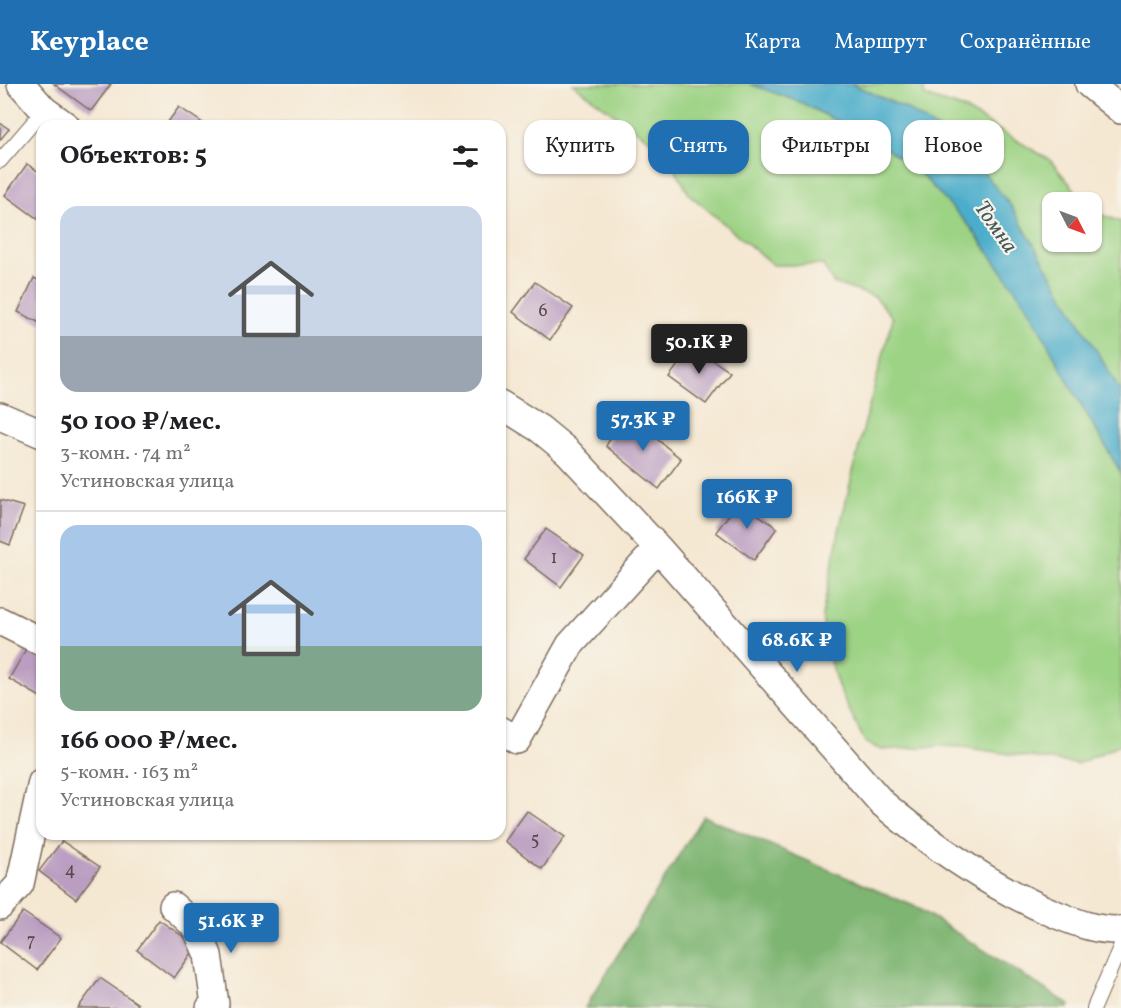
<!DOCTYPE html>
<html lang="ru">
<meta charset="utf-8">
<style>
:root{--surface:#fff;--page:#f2f2f2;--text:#202124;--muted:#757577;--line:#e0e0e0;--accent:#1f6fb2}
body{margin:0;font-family:Vollkorn,serif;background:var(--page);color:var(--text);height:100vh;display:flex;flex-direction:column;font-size:22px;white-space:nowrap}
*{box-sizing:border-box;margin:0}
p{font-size:20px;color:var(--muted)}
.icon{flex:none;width:33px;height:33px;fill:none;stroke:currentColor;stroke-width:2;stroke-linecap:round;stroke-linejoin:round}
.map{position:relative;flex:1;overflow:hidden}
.panel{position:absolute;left:36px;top:36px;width:470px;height:720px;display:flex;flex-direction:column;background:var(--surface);border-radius:18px;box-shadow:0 2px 4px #0004}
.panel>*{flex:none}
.top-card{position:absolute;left:524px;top:36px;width:507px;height:54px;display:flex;gap:12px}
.needle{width:39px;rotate:132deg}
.fabs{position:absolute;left:1042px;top:108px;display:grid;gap:12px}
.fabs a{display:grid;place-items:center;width:60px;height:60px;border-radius:12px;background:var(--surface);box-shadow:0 2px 4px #0004;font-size:30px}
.price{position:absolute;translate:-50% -51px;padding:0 14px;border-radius:6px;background:var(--accent);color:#fff;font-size:20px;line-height:39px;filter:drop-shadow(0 2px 3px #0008)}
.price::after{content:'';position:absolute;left:50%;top:36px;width:18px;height:14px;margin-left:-9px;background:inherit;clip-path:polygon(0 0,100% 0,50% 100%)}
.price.on{background:#222;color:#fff}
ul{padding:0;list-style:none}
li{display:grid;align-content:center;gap:12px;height:318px;padding:0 24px}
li+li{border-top:2px solid var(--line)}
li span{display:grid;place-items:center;height:186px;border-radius:18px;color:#555}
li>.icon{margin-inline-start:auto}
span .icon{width:108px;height:108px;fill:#fffc;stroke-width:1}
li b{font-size:26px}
h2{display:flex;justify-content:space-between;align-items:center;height:72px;padding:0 24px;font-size:26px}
.tag{padding:0 21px;border-radius:18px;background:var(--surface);box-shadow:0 2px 4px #0004;font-size:21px;line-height:54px}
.tag.on{background:var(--accent);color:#fff}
header{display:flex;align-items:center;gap:36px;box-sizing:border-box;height:84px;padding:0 30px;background:var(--accent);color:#fff}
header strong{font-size:28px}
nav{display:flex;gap:33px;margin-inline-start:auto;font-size:21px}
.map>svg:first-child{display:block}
</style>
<header>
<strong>Keyplace</strong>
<nav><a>Карта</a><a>Маршрут</a><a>Сохранённые</a></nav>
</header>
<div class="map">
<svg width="1121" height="924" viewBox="0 0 1121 924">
<rect width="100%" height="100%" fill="#f7f3e8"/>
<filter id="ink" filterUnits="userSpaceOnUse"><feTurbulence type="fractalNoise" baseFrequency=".0167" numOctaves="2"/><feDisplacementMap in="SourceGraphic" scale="12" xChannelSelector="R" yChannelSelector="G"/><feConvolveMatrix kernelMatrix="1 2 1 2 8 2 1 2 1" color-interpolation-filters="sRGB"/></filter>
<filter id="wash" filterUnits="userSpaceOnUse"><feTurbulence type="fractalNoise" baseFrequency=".008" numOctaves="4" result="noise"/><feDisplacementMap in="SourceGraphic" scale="24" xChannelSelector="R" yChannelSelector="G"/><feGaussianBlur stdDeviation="1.35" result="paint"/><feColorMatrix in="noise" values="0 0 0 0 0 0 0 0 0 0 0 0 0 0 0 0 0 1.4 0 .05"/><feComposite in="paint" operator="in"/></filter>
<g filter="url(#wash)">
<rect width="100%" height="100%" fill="#f5e8d3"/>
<path fill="#9dd385" stroke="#6c7e52" stroke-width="1.5" d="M573 0H750L800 18 876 57 920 89 971 144 1028 223 1071 303 1121 389V660L1077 680 963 663 942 662 881 666 865 658 839 605 827 567 822 532 841 438 867 330 893 234 875 213 833 199 823 181H773L689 110 666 68Z
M852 0H925L924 12 962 24 1050 76 1085 118H1053V158H1092V127L1121 138V308L905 24Z"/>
<path fill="#7eb572" stroke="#5c7048" stroke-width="1.5" d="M703 732 916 823 1070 921 1069 924H585Z"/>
<path fill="#4cadcb" stroke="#446c74" stroke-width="1.5" d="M750 0H852L905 24 962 61 1011 122 1121 308V389L1071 303 1028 223 971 144 920 89 876 57 800 18Z"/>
<g id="blocks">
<path fill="#ba9dc1" d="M54 0H111L91 27Z
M179 23 207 42H165Z
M0 39 9 45 0 56Z
M27 80 42 90V138L5 111Z
M34 194 42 198V240L18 228Z
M535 198 573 224 550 256 513 228Z
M692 262 730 288 706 320 669 293Z
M625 329 681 375 659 405 606 362Z
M0 416 24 423 10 461 0 457Z
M739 417 777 444 754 476 716 448Z
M546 445 584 471 561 503 524 475Z
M28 562 42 570V614L9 595Z
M527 727 565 753 542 785 505 757Z
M62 757 100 783 76 815 39 787Z
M23 828 61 854 37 886 0 858Z
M159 836 197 862 174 894 137 866Z
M100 894 138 920 135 924H78Z"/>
</g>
</g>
<g filter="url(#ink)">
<use href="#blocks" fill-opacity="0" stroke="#7c6c5d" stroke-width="1.5"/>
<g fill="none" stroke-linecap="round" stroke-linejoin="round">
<g stroke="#7c6c5d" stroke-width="16">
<path id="lane" d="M0 77 44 26
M1094 924 1121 861"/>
</g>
<g stroke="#7c6c5d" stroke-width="30">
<path id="street" d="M21 0 44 26 66 42
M1089 0 1121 26
M500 320 540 345 568 368 658 464 882 719C935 764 991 803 1055 830 1077 839 1097 847 1121 846
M0 332 42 350
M0 537 42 558
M500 646 517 656 570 561 658 464
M0 822 20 800 42 698
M173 822 196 843 208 871 215 920 210 924"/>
</g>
<use href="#lane" stroke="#fff" stroke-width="14"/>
<use href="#street" stroke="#fff" stroke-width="27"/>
</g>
</g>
<g text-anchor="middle" stroke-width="4.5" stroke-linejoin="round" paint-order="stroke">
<g font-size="18" fill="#5b4747">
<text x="543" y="232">6</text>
<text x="554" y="479">1</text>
<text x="535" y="761">5</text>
<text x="70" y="791">4</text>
<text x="31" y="862">7</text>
</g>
<g font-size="22" font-style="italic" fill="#41585b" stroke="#f7f3e8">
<text transform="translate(997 142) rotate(55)" y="8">Томна</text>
</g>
</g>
</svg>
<div class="fabs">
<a><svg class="needle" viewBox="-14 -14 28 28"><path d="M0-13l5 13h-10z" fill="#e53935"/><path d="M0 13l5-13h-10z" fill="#757577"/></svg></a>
</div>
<b class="price on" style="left:699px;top:291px">50.1K ₽</b>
<b class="price" style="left:643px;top:368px">57.3K ₽</b>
<b class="price" style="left:747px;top:446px">166K ₽</b>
<b class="price" style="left:797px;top:589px">68.6K ₽</b>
<b class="price" style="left:231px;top:870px">51.6K ₽</b>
<div class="top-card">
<a class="tag">Купить</a>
<a class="tag on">Снять</a>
<a class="tag">Фильтры</a>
<a class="tag">Новое</a>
</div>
<section class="panel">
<h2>Объектов: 5<svg class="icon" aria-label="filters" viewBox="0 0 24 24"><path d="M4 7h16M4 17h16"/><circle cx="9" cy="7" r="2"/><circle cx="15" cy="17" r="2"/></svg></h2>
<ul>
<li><span style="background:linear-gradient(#c9d6e8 70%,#9aa5b1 0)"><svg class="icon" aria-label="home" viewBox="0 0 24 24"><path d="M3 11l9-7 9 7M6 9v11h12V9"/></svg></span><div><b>50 100 ₽/мес.</b><p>3-комн. · 74 m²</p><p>Устиновская улица</p></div></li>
<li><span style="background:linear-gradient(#a9c7e8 65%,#7fa58c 0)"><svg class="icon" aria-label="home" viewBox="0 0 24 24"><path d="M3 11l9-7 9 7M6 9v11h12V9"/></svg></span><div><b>166 000 ₽/мес.</b><p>5-комн. · 163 m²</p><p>Устиновская улица</p></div></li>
</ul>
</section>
</div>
